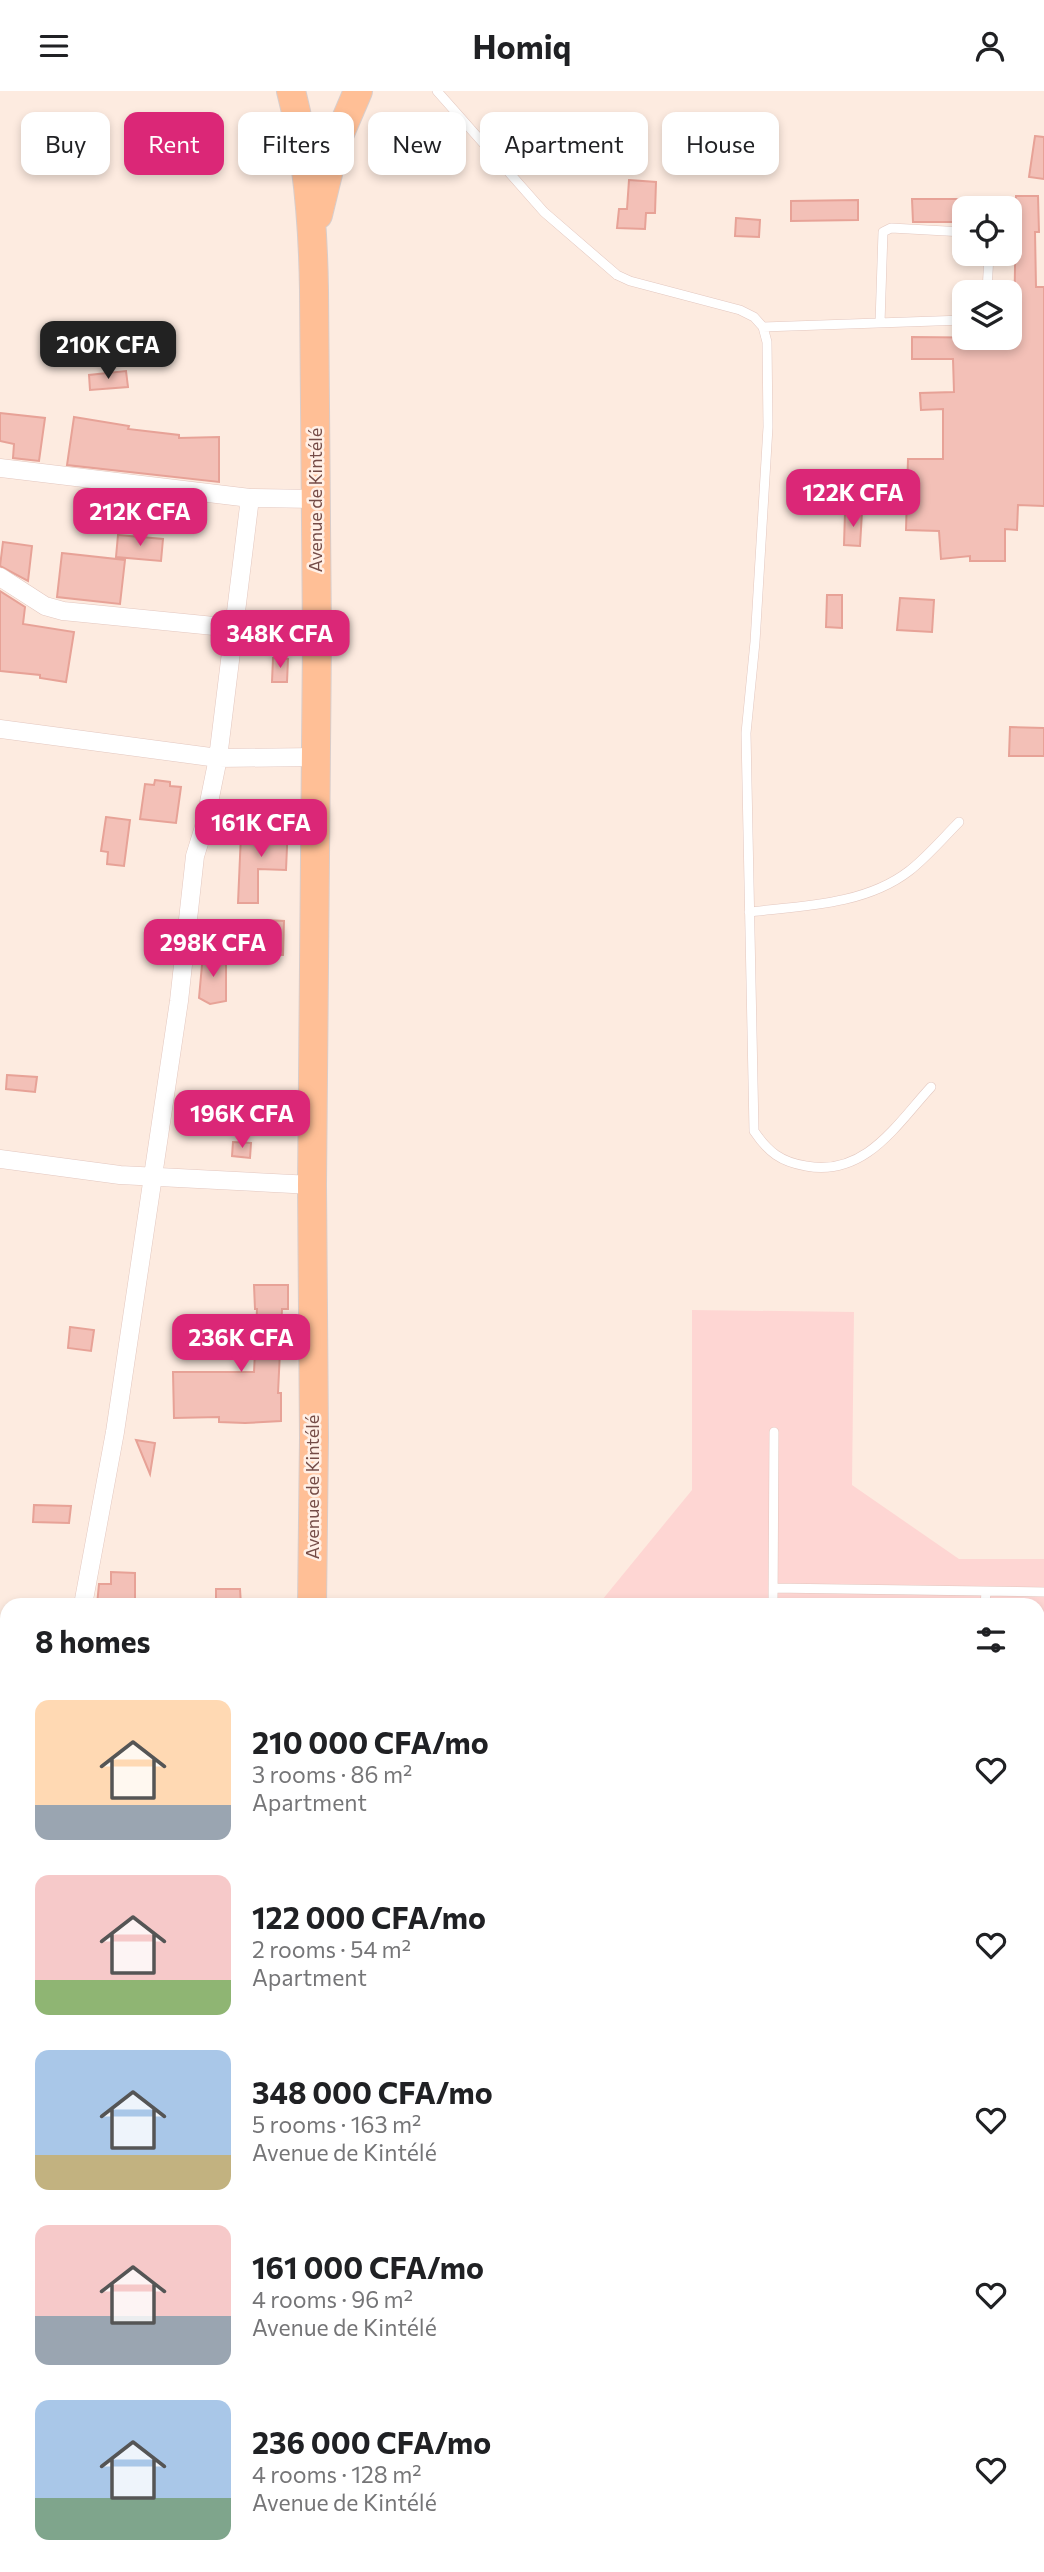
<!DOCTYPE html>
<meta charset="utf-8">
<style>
:root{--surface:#fff;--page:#f2f2f2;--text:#202124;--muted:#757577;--accent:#db2777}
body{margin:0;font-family:Commissioner,sans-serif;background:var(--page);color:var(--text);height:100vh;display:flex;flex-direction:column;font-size:26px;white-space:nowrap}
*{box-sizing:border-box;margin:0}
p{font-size:23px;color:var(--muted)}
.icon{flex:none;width:38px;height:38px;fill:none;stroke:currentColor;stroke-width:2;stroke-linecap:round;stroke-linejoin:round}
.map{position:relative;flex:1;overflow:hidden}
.drawer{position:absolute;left:0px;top:1507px;width:1045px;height:975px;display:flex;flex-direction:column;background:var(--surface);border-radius:21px 21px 0 0;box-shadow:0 4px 10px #0003}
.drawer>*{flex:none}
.hud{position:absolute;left:21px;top:21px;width:1003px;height:63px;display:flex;gap:14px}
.tools{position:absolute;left:952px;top:105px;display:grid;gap:14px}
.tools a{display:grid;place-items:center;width:70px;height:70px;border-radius:14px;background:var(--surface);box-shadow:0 4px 10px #0003;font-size:35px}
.price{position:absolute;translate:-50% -60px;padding:0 16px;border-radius:14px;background:var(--accent);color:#fff;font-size:23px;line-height:46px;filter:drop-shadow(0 2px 4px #0008)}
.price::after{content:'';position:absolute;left:50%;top:42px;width:21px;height:16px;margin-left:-10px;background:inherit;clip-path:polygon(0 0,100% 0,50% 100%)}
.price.on{background:#222;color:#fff}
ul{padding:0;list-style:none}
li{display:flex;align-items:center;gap:21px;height:175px;padding:0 35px}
li span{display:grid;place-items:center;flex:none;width:196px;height:140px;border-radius:14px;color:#555}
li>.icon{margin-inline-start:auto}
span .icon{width:84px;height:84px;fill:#fffc;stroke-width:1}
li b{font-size:30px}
h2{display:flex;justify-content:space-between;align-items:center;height:84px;padding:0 35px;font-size:30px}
.pill{padding:0 24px;border-radius:14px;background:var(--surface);box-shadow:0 4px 10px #0003;font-size:24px;line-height:63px}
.pill.on{background:var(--accent);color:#fff}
header{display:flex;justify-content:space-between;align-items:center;height:91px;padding:0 35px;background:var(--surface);font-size:32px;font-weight:700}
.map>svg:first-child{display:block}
</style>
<header><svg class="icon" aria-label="menu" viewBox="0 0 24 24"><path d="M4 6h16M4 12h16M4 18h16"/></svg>Homiq<svg class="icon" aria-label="person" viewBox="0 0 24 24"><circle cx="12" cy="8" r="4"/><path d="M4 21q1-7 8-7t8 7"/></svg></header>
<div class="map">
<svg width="1044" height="2481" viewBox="0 0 1044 2481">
<rect width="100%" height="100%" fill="#fdebe0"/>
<path fill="#fed6d3" d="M692 1219 854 1221 852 1394 959 1468H1044V2481H360V2474H1038V1514H598L692 1399Z"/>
<path fill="#f3c0b7" stroke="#e7a297" stroke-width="2" d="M675 23 699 28 692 62 668 58Z
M1035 45 1044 46V88L1029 86Z
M629 89 656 91 655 122H646L645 138 617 137 619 118H627Z
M1016 105H1038L1039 141H1035L1036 196H1044V415L1018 414 1017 439 1005 438V470H970V465L941 468 939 440 906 439 908 368H943V318L921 319 920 302 954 301 953 268H912V246L1014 247Z
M912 108H964V131H913Z
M858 109V129L791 130V110Z
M736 127 760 129 759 146 735 145Z
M126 280 128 296 90 299 89 284Z
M0 322 45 327 39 370 13 367 14 353 0 350Z
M74 326 129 335 128 338 179 344V347L219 346V391L67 374Z
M845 421H862L860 455 844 454Z
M118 444 163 448 161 470 116 466Z
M3 451 32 455 28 490 0 475Z
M62 462 125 469 120 513 57 506Z
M0 500 25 516 23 533 74 541 66 591 40 587V584L0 580Z
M827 504H842V537L826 536Z
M900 507 934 509 932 541 897 539Z
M273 567 288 568 287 591H272Z
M1010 636 1044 637V665H1009Z
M155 689 170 691V695L181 696 176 732 140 728 145 693 154 694Z
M106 726 130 729 124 775 107 773 108 761 101 760Z
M266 733H288L286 779 258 778V812H238L241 743 266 745Z
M267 829 284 830 283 864H258V849H267Z
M203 863 226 864V910L210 913 199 907Z
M7 984 37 986 35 1001 6 998Z
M233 1051 251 1052 250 1067 232 1065Z
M254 1194H288V1218H282L278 1302H281V1330L245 1332 219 1331V1326L174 1327 173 1281H254L257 1218H255Z
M70 1236 94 1239 91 1260 68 1257Z
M136 1349 155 1352 150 1383Z
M34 1414 71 1415 69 1432 33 1431Z
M111 1481 135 1482V1514H97L99 1493H111Z
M216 1498H240L241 1514H216Z"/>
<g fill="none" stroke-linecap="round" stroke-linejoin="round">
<g stroke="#e3c7bf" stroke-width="10">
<path id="lane" d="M437 0 544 121 617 184 630 190 740 219 754 226 763 236 767 251 768 336 755 551 746 642 754 1040C768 1061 781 1071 806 1075 865 1086 896 1034 931 996
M987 201 989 163
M880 232 883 141 891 137 964 141
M763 236 964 229
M749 821C802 815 865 814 909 780 927 766 943 747 959 731
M773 1497 1044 1501
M773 1514 774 1341
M985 1514 986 1501
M1038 1537H1044
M1038 1568H1044
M767 2481V2474"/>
</g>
<g stroke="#e3c7bf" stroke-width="19">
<path id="street" d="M0 377 250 407 316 408
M0 486 45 515 63 520 234 537
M0 638 218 667 250 407
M0 1068 120 1084 312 1094
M83 1514 115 1341 179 910 195 765 204 736 218 667 317 666
M0 2008 7 1970
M0 2315H7
M0 2438 7 2440
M221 2474 261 2481"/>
</g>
<g stroke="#d8cdcb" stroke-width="30">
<path id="primary" d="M291 0C308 65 313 132 314 199L317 548 312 1094 314 1347 312 1514
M318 124 335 54 358 0
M304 2481V2474"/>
</g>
<use href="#lane" stroke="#fff" stroke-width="9"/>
<use href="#street" stroke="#fff" stroke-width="18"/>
<use href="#primary" stroke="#ffbf96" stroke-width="28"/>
</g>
<g text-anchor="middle" stroke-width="5" stroke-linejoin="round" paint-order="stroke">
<g font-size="18" fill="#754c47" stroke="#fff0e7">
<text transform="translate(316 409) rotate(-90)" y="6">Avenue de Kintélé</text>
<text transform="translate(313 1396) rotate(-90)" y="6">Avenue de Kintélé</text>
</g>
</g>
</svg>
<div class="tools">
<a><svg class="icon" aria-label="locate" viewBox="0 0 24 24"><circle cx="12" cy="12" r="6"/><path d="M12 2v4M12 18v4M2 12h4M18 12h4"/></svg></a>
<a><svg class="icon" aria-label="layers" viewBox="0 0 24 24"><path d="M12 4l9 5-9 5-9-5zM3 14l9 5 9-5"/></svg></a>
</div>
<b class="price on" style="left:108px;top:290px">210K CFA</b>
<b class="price" style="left:853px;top:438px">122K CFA</b>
<b class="price" style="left:140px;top:457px">212K CFA</b>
<b class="price" style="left:280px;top:579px">348K CFA</b>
<b class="price" style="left:261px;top:768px">161K CFA</b>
<b class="price" style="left:213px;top:888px">298K CFA</b>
<b class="price" style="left:242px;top:1059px">196K CFA</b>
<b class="price" style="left:241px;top:1283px">236K CFA</b>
<div class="hud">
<a class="pill">Buy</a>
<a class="pill on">Rent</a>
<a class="pill">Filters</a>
<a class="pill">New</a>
<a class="pill">Apartment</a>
<a class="pill">House</a>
</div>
<section class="drawer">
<h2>8 homes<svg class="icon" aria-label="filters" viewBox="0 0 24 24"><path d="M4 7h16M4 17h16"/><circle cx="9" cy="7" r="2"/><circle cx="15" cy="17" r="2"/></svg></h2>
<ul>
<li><span style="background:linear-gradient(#ffd9b3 75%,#9aa5b1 0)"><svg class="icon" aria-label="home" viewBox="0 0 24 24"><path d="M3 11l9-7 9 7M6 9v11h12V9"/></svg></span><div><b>210 000 CFA/mo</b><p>3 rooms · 86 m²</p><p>Apartment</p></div><svg class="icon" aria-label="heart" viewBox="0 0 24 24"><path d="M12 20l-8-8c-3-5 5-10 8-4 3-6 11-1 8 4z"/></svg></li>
<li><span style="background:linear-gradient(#f6c9c9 75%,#8fb573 0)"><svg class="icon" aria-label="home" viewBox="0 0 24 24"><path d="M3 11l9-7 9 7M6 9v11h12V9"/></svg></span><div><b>122 000 CFA/mo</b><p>2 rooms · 54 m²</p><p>Apartment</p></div><svg class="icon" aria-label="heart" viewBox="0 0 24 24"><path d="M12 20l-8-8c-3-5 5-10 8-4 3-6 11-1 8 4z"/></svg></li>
<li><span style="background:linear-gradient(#a9c7e8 75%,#c2b280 0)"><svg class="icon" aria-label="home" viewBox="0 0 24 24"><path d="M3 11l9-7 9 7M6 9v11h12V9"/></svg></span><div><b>348 000 CFA/mo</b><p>5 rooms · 163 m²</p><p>Avenue de Kintélé</p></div><svg class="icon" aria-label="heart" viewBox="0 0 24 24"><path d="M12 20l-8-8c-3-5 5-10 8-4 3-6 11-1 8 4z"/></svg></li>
<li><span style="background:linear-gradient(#f6c9c9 65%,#9aa5b1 0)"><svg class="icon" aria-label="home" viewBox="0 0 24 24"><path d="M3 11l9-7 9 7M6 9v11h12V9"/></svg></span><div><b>161 000 CFA/mo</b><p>4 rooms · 96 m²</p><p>Avenue de Kintélé</p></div><svg class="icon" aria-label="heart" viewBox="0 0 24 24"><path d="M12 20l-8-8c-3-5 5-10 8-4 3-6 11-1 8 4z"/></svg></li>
<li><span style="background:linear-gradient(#a9c7e8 70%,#7fa58c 0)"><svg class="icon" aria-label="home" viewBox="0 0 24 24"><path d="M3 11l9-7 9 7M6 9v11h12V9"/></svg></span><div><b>236 000 CFA/mo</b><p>4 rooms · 128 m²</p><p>Avenue de Kintélé</p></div><svg class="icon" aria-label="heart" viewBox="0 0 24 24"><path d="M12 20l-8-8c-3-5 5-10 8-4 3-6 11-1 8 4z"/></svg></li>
</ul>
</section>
</div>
